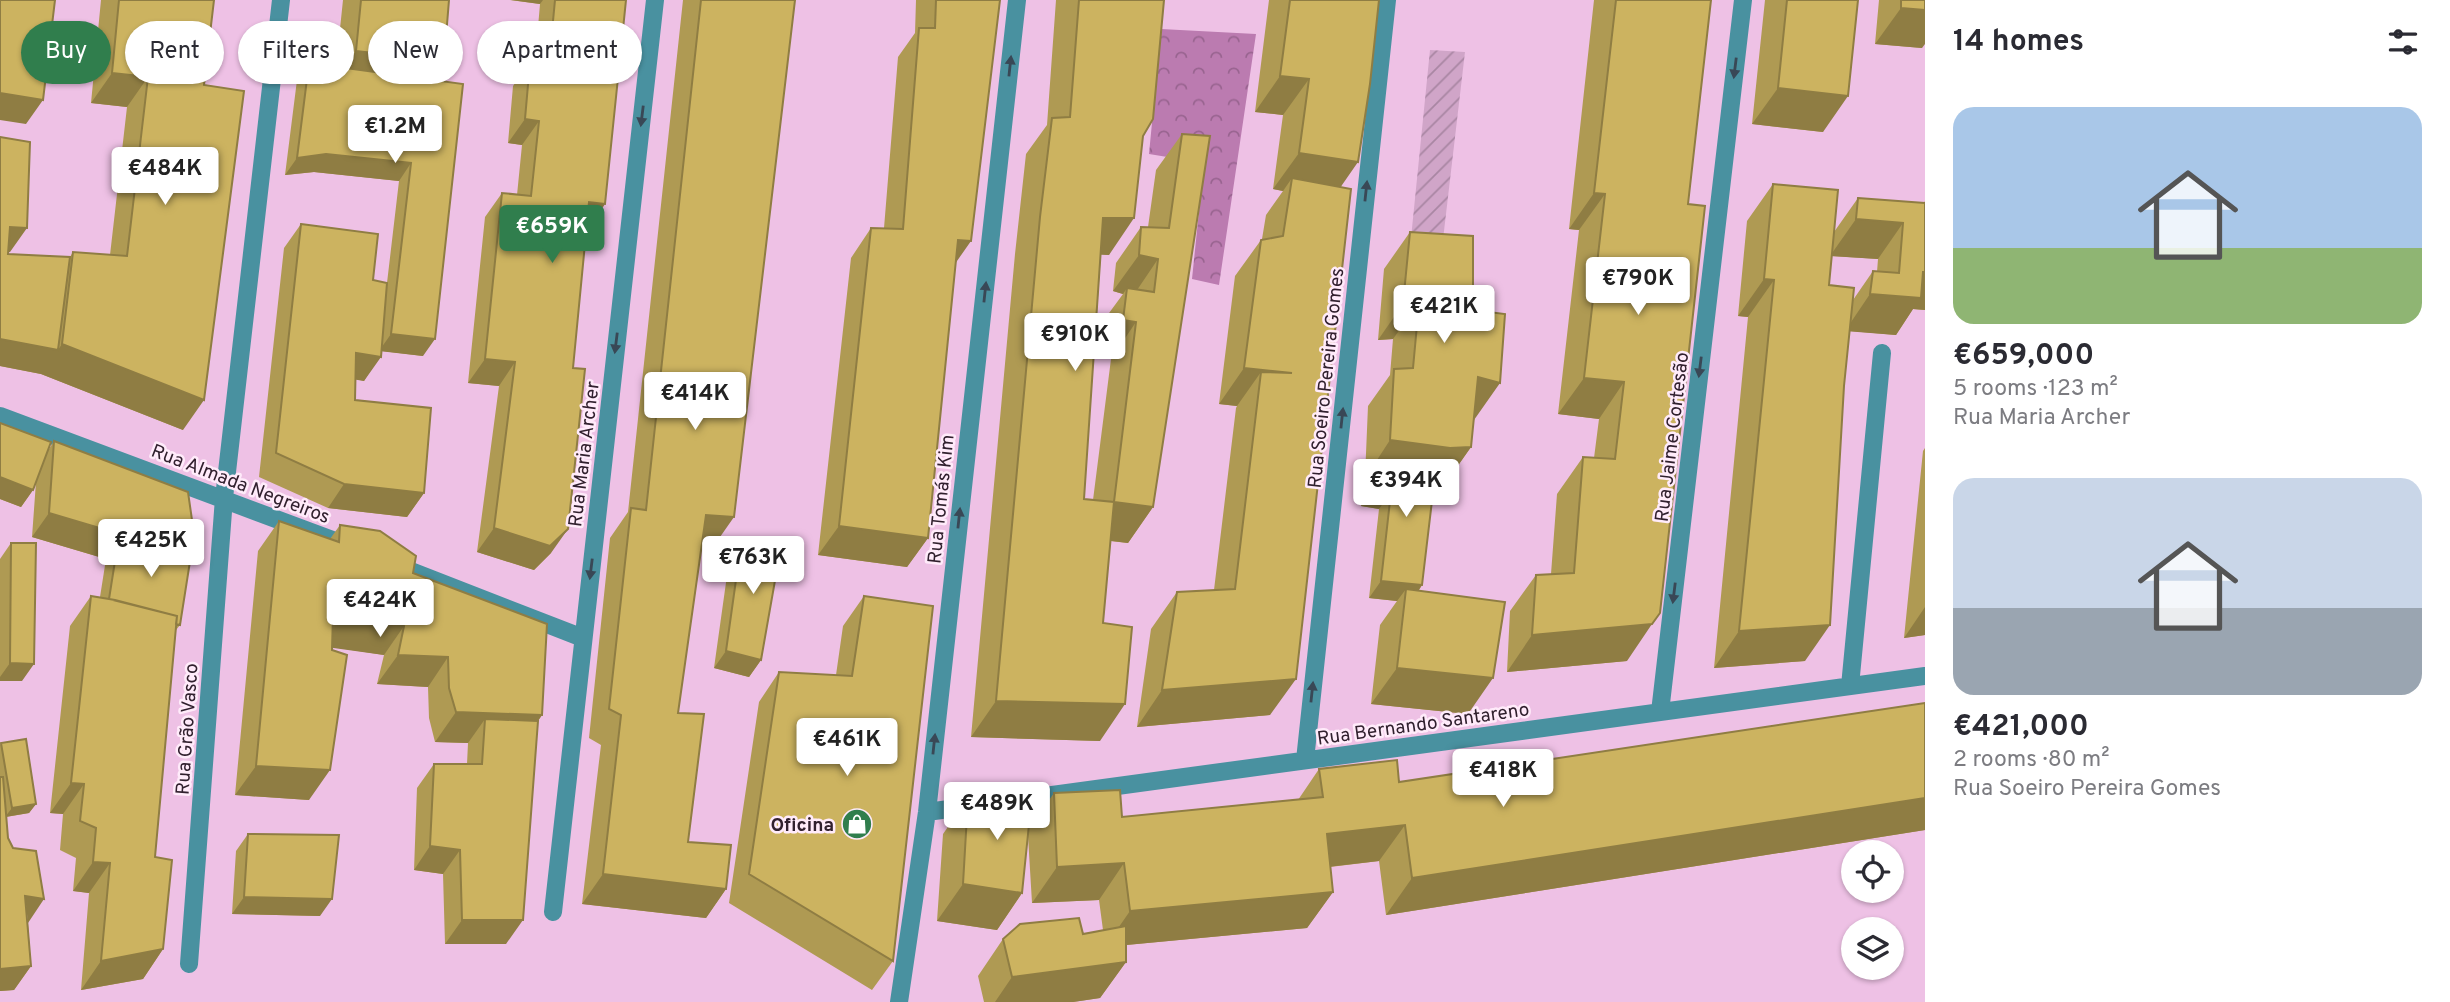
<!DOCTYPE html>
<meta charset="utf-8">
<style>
:root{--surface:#fff;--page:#f2f2f3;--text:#2b2b33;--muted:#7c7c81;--accent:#307e4d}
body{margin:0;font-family:Overpass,sans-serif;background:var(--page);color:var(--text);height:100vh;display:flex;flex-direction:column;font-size:26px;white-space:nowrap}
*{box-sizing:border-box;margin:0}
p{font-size:23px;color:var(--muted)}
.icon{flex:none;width:38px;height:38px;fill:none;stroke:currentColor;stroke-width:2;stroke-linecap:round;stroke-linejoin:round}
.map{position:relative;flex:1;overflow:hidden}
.side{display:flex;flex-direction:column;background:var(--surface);width:525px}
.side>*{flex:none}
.banner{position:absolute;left:21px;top:21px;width:665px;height:63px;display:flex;gap:14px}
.controls{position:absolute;left:1841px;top:840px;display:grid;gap:14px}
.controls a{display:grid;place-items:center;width:63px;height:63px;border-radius:50%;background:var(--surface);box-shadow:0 2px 5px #0004;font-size:35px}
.price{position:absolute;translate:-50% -60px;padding:0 16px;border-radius:7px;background:#fff;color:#222;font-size:23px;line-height:46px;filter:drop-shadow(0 2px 4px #0008)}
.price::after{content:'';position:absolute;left:50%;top:42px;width:21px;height:16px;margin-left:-10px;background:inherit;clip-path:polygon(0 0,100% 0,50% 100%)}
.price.active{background:var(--accent);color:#fff}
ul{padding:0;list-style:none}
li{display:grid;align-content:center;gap:14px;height:371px;padding:0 28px}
li span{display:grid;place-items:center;height:217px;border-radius:21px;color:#555}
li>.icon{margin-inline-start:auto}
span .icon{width:126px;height:126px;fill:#fffc;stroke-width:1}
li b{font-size:30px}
h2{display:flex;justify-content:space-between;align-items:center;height:84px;padding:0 28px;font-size:30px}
.tag{padding:0 24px;border-radius:32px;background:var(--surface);box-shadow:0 2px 5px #0004;font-size:24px;line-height:63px}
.tag.active{background:var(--accent);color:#fff}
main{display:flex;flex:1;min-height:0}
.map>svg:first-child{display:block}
</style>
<main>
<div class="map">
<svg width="1925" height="1002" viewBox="0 0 1925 1002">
<defs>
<pattern id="forest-crowns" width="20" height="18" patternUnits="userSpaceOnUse" patternTransform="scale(1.75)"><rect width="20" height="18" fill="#bb7bb0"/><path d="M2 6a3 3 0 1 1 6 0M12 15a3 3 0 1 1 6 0" fill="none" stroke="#996490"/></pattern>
<pattern id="garden-furrows" width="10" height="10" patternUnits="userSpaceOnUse" patternTransform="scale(1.75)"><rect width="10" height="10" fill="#d0a5c8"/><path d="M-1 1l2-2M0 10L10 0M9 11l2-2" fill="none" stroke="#a986a3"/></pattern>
</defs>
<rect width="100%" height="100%" fill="#eec1e5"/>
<path fill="url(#forest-crowns)" d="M1161 29 1256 34 1219 285 1192 279 1204 163 1149 154Z"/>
<path fill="url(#garden-furrows)" d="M1430 50 1465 52 1442 248H1410Z"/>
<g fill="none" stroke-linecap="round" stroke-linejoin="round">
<path stroke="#4991a0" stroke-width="18" d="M0 416 335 541
M390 563 583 638
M1850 686 1882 353
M1660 712 1743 0
M1305 760 1387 0
M927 812 1925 676
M553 912 655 0
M189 964 224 498 281 0
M899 1002 927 812 1017 0"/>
</g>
<path fill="#af9a53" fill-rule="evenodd" d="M101 0H214L204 85 183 430 41 374 0 366V137L10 252H8V254L70 257 73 252 110 255 127 107 91 103Z
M343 0H449L444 61 431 80 423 356 382 351 364 381 356 379 355 400 424 493 407 517 328 508 259 477 284 248 301 224 373 280 387 283 399 181 314 172 285 175 297 80 309 63 336 67Z
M510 0H626L589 228H587L551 553 534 570 477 552 499 386 468 383 485 217 502 193 517 195 522 145 508 143 513 86 530 62H535L540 4Z
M683 0H795L713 547 702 546 678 713 688 842 726 889 706 918 582 904 601 745 589 738 610 538 628 512Z
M916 0H1000L955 263 928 538 907 567 818 555 851 258 871 228H884L898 57 915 33Z
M1056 0H1164L1143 136 1109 255 1101 254 1084 499 1093 500 1111 359 1097 357 1101 324 1123 294 1113 291 1116 263 1141 227H1148L1156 170 1182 134 1153 507 1128 543 1110 541 1103 623 1100 741 971 737 1015 254 1026 154 1047 125Z
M1269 0H1379L1341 187 1270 715 1137 727 1151 629 1177 592 1214 590 1236 408 1237 406 1219 404 1235 276 1261 240 1262 239 1266 215 1283 191 1273 189 1283 115 1255 112Z
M1594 0H1711L1627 661 1507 672 1510 611 1536 575 1551 574 1557 494 1583 457 1594 458 1599 419 1558 414 1579 230 1569 229Z
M1765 0H1858L1823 132 1752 124Z
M1879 0H1925L1922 48 1875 44Z
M1773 184 1834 232 1858 198 1924 203 1925 201V310L1913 309 1896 335 1850 331 1805 661 1714 668 1748 317 1738 316 1747 221ZM1832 256 1878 259 1877 272 1873 271 1853 300 1829 285Z
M1410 232 1473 310 1471 447 1445 484H1434L1422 585 1419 590 1468 714 1371 704 1380 625 1397 601 1369 598 1379 509 1361 506 1365 477 1368 406 1390 375 1393 339 1378 340 1384 269Z
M0 423 49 449 54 441 196 548 191 555 180 625 176 630 155 857 163 949 143 979 81 990 89 893 73 891 76 858 60 850 63 814 50 813 70 626 91 596 100 597 106 559 32 537 36 482 33 490 21 507 0 499Z
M1925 448V635L1904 638 1923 451Z
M279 521 330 539 340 525 413 573 542 715 538 721 506 944H445L443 874 414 870 417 788 434 764H467L468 743 435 742 429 718 428 687 377 684 384 655 332 647 309 800 235 795 258 551Z
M742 537 761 660 749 677 714 668 730 554Z
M11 543 22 681H0V559Z
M864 596 893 961 872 990 729 903 759 702 779 672 836 675 843 626Z
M1925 703V830L1386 915 1379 861 1330 867 1333 892 1307 928 1126 945V962L1100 998 1073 1002H984L978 976 1003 939 1083 934 1103 930 1099 900 1032 903 1028 836 1022 893 997 930 937 921 943 834 968 798 1029 828 1054 793 1122 817 1298 800 1319 769 1399 782Z
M1 743 36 804 29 813 6 817 8 838 28 923 31 966 14 990 0 991V745Z
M248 834 320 916 232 914 236 851Z"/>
<path fill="#8f7d43" d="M511 0H543L540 4Z
M1901 8 1925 10V44L1922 48 1875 44Z
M356 51 444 61 423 91 335 81Z
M112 73 148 77 127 107 91 103Z
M1280 76 1309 79 1283 115 1255 112Z
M1778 88 1848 96 1823 132 1752 124Z
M0 93 43 100 26 124 0 120Z
M525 119 539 121 522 145 508 143Z
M1299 153 1358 162 1333 198 1292 178 1283 191 1273 189Z
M326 154 411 163 399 181 314 172 285 175 297 158Z
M1594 193 1605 194 1579 230 1569 229Z
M589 202 605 204 589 228 573 226Z
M1103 218H1134L1109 255 1078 254Z
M1856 219 1903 223 1878 259 1830 256Z
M10 227 27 228 10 252H0Z
M958 240 971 241 950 271Z
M1139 255 1158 259 1133 296 1127 288 1123 294 1113 291Z
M1923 272H1925V310L1913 309 1896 335 1845 331 1870 294Z
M1764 279 1774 280 1748 317 1738 316Z
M1419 303 1393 339 1378 340 1403 304Z
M1123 320 1136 322 1111 359 1097 357Z
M391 334 435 339 423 356 379 351Z
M0 339 58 350 62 344 204 400 183 430 41 374 0 366Z
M356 353 381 357 364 381 339 377Z
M485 359 515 362 499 386 468 383Z
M1244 368 1292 373 1261 372 1237 406 1219 404Z
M1478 377 1500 383 1474 420Z
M1584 378 1624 382 1599 419 1558 414Z
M1390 440 1471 447 1445 484H1424L1377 460Z
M0 477 33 490 21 507 0 499Z
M344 484 424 493 407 517 328 508Z
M1373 489 1391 492 1379 509 1361 506Z
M1114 502 1153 507 1128 543 1088 538Z
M49 513 196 548 179 572 118 542 106 559 32 537Z
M706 515 734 517 713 547 685 545Z
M839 526 928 538 907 567 818 555Z
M494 528 568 529 551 553 534 570 477 552Z
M1381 581 1422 585 1410 603 1406 589 1397 601 1369 598Z
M1925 607V635L1904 638Z
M333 615 404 626 384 655 312 645Z
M1652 624 1627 661 1507 672 1532 635Z
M1830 625 1805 661 1714 668 1739 631Z
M726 651 761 660 749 677 714 668Z
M398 655 448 657 428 687 377 684Z
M10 663 34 664 22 681H0V677Z
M1397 668 1493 678 1468 714 1371 704Z
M1296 679 1270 715 1137 727 1162 690Z
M996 701 1125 704 1100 741 971 737Z
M456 712 542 715 521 745 485 719 468 743 435 742Z
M256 766 330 770 309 800 235 795Z
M71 783 84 784 63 814 50 813Z
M1925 798V830L1386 915 1412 878Z
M36 804 29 813 5 817 12 808Z
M1405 825 1379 861 1301 870 1327 834Z
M430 846 460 850 443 874 414 870Z
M93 862 110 863 89 893 73 891Z
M1124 863 1099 900 1032 903 1057 867Z
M603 874 726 889 706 918 582 904Z
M963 884 1022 893 997 930 937 921Z
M1333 892 1307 928 1105 947 1130 911Z
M25 896 44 899 28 923Z
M244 897 332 899 320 916 232 914Z
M462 920H523L506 944H445Z
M163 949 143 979 81 990 101 961Z
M1126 962 1100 998 1073 1002H995L1012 977Z
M31 966 14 990 0 991V969Z"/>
<path fill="#ccb360" stroke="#8f7d43" stroke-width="2" d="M0 0H55L43 100 0 93Z
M119 0H214L204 85 244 91 204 400 62 344 73 252 127 256 148 77 112 73Z
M361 0H449L444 61 356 51Z
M555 0H626L605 204 589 202 573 368 585 369 568 529 550 546 494 528 515 362 485 359 502 193 531 196 539 121 525 119 530 62 549 63Z
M701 0H795L734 517 706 515 678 713 704 714 688 842 731 845 726 889 603 874 621 715 609 709 631 508 646 510Z
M936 0H1000L971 241 958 240 928 538 839 526 871 228 903 229 919 28H935Z
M1079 0H1164L1153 119 1143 136 1134 218H1103L1084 499 1114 502 1103 623 1132 627 1125 704 996 701 1040 217 1052 118 1070 117Z
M1290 0H1379L1370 84 1358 162 1299 153 1309 79 1280 76Z
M1616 0H1711L1688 204 1705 206 1660 613 1652 624 1532 635 1536 575 1574 573 1583 457 1615 459 1624 382 1584 378 1605 194 1594 193Z
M1787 0H1858L1848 96 1778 88Z
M1901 0H1925V10L1901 8Z
M309 63 463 84 435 339 391 334 411 163 326 154 297 158Z
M1182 134 1210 136 1153 507 1114 502 1136 322 1123 320 1127 288 1154 292 1158 259 1139 255 1141 227 1169 228Z
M0 137 30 142 27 228 10 227 8 254 70 257 58 350 0 339Z
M1292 178 1351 189 1296 679 1162 690 1177 592 1235 589 1261 372 1292 373 1244 368 1261 240 1283 236Z
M1773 184 1838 190 1829 285 1854 288 1844 386 1830 625 1739 631 1774 280 1764 279Z
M1858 198 1925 203V272H1923L1921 298 1870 294 1873 271 1899 273 1903 223 1856 219Z
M301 224 378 234 373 280 387 283 381 357 356 353 355 400 431 408 424 493 344 484 276 453Z
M1410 232 1473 236V310L1505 314 1500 383 1478 377 1471 447 1450 448 1390 440 1394 369 1413 368 1419 303 1403 304Z
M0 423 51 442 33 490 0 477Z
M54 441 188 492 196 548 123 535 49 513Z
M1377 460 1436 467 1422 585 1381 581 1391 492 1373 489Z
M279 521 339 542 340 525 380 531 416 556 413 573 547 624 542 715 456 712 449 688 448 657 398 655 404 626 333 615 332 650 347 655 330 770 256 766Z
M742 537 782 541 761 660 726 651Z
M118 542 191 555 180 625 176 624 177 616 109 599Z
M11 543H36L34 664 10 663Z
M1406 589 1505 602 1493 678 1397 668Z
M91 596 115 600 177 616 155 857 172 860 163 949 101 961 110 863 93 862 96 828 80 821 84 784 71 783Z
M864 596 933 606 893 961 749 874 779 672 852 676Z
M1925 703V798L1412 878 1405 825 1327 834 1333 892 1130 911 1124 863 1057 867 1054 793 1120 790 1122 817 1323 797 1319 769 1397 760 1399 782Z
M485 719 538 721 523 920H462L460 850 430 846 434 764H482Z
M26 739 36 804 12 808 1 743Z
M0 777H3L8 838 13 848 36 851 44 899 25 896 31 966 0 969Z
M1032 795 1022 893 963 884 968 798Z
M248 834 339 835 332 899 244 897Z
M1079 918 1083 934 1126 926V962L1012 977 1003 939 1020 924Z"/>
<defs><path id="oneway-solid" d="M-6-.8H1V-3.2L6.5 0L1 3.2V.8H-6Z" transform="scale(1.75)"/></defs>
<g fill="#394856">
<use href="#oneway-solid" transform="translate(1010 66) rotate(-84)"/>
<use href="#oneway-solid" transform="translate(1735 68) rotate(97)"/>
<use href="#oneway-solid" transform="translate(642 116) rotate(97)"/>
<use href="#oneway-solid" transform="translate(1366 191) rotate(-84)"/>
<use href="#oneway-solid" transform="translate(985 292) rotate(-84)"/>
<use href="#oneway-solid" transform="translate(616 343) rotate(97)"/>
<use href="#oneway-solid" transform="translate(1700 367) rotate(97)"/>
<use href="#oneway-solid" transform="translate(1342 418) rotate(-84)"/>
<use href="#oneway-solid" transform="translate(959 518) rotate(-84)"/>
<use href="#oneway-solid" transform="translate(591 569) rotate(97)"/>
<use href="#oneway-solid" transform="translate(1674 593) rotate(97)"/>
<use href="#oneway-solid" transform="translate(1312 692) rotate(-84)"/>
<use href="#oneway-solid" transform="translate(934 744) rotate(-84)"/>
</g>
<defs>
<g id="shop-disc" transform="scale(1.575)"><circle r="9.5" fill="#307e4d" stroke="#ffebfa"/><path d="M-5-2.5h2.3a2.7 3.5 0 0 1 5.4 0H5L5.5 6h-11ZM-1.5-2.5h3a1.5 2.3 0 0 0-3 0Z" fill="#fff"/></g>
</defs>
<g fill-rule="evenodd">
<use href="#shop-disc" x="857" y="824"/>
</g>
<g text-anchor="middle" stroke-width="5" stroke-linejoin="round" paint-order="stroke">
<g font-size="19" fill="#31202e" stroke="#ffebfa">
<text transform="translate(1325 378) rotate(-84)" y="7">Rua Soeiro Pereira Gomes</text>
<text transform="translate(1671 437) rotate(-83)" y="7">Rua Jaime Cortesão</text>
<text transform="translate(583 454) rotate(-83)" y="7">Rua Maria Archer</text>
<text transform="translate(241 483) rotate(21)" y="7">Rua Almada Negreiros</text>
<text transform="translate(940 499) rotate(-84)" y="7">Rua Tomás Kim</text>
<text transform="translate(1423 723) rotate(-8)" y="7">Rua Bernando Santareno</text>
<text transform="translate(186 729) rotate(-86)" y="7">Rua Grão Vasco</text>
</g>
<g font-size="19" font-weight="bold" fill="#31202e" stroke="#ffebfa" text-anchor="end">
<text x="834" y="831">Oficina</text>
</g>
</g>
</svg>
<div class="controls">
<a><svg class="icon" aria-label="locate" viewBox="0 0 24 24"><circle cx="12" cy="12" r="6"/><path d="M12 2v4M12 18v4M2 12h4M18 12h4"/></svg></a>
<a><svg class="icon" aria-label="layers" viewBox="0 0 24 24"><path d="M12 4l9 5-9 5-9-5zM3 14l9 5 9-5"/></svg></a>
</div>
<b class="price" style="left:395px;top:165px">€1.2M</b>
<b class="price" style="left:165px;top:207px">€484K</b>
<b class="price active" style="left:552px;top:265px">€659K</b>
<b class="price" style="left:1638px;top:317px">€790K</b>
<b class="price" style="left:1444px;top:345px">€421K</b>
<b class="price" style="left:1075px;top:373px">€910K</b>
<b class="price" style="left:695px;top:432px">€414K</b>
<b class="price" style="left:1406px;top:519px">€394K</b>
<b class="price" style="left:151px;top:579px">€425K</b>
<b class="price" style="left:753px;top:596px">€763K</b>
<b class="price" style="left:380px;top:639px">€424K</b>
<b class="price" style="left:847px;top:778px">€461K</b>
<b class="price" style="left:1503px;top:809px">€418K</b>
<b class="price" style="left:997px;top:842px">€489K</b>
<div class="banner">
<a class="tag active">Buy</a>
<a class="tag">Rent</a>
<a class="tag">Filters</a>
<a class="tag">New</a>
<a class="tag">Apartment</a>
</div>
</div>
<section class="side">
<h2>14 homes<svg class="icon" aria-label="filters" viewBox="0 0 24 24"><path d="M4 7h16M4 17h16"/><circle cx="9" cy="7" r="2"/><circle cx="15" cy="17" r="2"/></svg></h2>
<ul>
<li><span style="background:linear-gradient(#a9c7e8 65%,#8fb573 0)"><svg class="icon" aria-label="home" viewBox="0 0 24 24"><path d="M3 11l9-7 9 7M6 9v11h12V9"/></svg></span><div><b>€659,000</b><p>5 rooms · 123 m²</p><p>Rua Maria Archer</p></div></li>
<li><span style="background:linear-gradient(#c9d6e8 60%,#9aa5b1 0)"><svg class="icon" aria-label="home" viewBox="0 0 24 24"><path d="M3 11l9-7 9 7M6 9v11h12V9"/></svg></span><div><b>€421,000</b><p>2 rooms · 80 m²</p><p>Rua Soeiro Pereira Gomes</p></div></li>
</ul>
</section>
</main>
